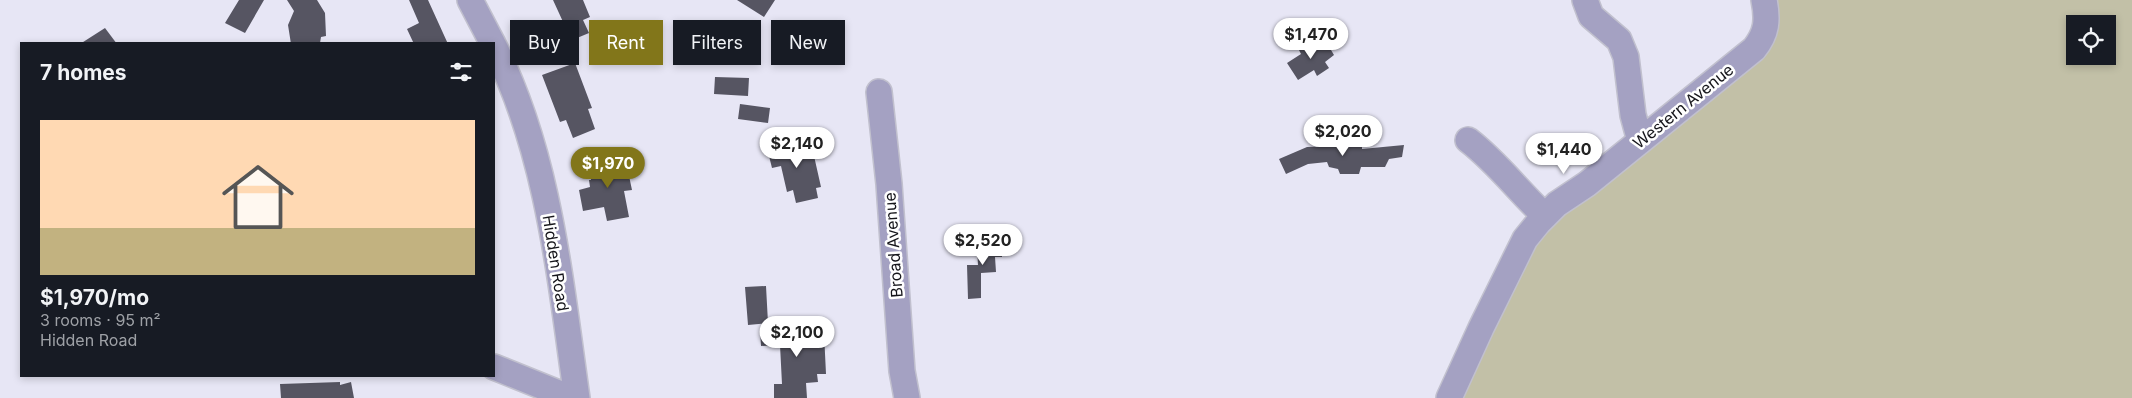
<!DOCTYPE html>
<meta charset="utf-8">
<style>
:root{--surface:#171b24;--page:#242831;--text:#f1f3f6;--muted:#9ea1a6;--line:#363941;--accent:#82761a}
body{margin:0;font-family:Inter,sans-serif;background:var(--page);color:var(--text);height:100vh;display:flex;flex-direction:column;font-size:19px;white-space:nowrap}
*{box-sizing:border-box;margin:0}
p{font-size:16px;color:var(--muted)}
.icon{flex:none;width:28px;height:28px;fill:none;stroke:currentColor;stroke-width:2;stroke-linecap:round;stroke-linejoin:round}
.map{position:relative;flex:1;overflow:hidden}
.side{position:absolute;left:20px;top:42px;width:475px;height:335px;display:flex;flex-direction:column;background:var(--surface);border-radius:0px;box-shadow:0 2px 8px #0003}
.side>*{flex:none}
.guide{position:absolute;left:510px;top:20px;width:475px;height:45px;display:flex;gap:10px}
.buttons{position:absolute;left:2066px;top:15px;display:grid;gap:10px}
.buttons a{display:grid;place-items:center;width:50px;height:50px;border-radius:0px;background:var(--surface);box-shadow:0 2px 8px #0003;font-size:25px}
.price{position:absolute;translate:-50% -42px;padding:0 11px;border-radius:18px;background:#fff;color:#222;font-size:16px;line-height:32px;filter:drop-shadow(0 1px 2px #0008)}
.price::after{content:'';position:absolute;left:50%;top:30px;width:15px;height:11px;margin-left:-8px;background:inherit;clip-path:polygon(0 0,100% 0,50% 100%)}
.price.current{background:var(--accent);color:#fff}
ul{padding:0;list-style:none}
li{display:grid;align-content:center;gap:10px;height:265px;padding:0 20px}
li+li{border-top:1px solid var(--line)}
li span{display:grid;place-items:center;height:155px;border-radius:0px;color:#555}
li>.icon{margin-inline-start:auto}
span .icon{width:90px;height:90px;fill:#fffc;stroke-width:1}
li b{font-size:21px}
h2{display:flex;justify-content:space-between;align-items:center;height:60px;padding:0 20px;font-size:21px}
.tag{padding:0 18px;border-radius:0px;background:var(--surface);box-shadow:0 2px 8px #0003;font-size:18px;line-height:45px}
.tag.current{background:var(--accent);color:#fff}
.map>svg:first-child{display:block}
</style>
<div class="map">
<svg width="2132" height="398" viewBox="0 0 2132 398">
<rect width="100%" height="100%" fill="#e7e6f5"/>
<path fill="#c2c0a7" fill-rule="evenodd" d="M1772 0H2132V398H1461L1528 252 1570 208 1758 56ZM2075 24H2108V56H2075Z"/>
<path fill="#565562" d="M239 0H264L245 33 225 23Z
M287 0H317L325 13 326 36 321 37 320 43 291 44 288 25 294 11Z
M409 0H428L448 44H414L407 29 419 23Z
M553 0H583L590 17 583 20 589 33 565 43 558 27 564 24Z
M737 0H775L764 17Z
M105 28 117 44H80Z
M1325 40 1334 55 1325 62 1329 68 1317 76 1314 70 1298 80 1287 63 1301 54 1299 50 1312 42 1315 46Z
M575 63 592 108 588 109 595 129 573 138 566 120 560 122 542 75Z
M715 77 749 78 748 96 714 94Z
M740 104 770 108 768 123 738 119Z
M808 139 810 148 812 147 821 187 816 188 818 198 796 203 793 190 787 192 781 166 772 168 767 148Z
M1340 139 1362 141V149L1404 145 1402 157 1389 159 1385 167H1361L1359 174H1340L1338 169 1329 167 1327 162 1308 164 1286 174 1279 159 1307 147 1340 146Z
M625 157 632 190 624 191 629 217 607 221 604 207 583 211 579 190 590 187 589 180H591L588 165Z
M988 237H1002V257H995L996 272 981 273V298L968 299 967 265H978L977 248H988Z
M766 286 768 323 748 325 745 287Z
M816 326V333H824L826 374H817L818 382 806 383 807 398H774V384H782L780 345 761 346 760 329Z
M340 382V385L351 382 354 398H281L280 384Z"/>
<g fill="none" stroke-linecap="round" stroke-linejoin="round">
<g stroke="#c1c0ce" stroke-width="28">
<path id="minor" d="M470 0 493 44
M1585 0 1591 16 1619 40 1626 57 1633 115 1640 141
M494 46C549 155 560 279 577 398
M879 92 889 184 902 371 907 398
M1468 140C1497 162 1518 191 1545 216
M494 367 571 398
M1449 398 1481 328 1525 239 1538 223 1557 204 1587 184 1754 49C1767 33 1768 20 1764 0"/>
</g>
<use href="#minor" stroke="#a4a1c2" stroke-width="25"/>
</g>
<g text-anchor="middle" stroke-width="5" stroke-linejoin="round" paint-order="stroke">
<g font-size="16" fill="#15151a" stroke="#fff">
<text transform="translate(1683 106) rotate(-39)" y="6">Western Avenue</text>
<text transform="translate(893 245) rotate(-94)" y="6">Broad Avenue</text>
<text transform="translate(556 263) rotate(81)" y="6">Hidden Road</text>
</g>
</g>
</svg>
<div class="buttons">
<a><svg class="icon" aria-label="locate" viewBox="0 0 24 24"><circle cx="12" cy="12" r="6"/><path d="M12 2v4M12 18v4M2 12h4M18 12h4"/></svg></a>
</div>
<b class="price" style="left:1311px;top:60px">$1,470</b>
<b class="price" style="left:1343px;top:157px">$2,020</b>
<b class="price" style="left:797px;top:169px">$2,140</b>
<b class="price" style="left:1564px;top:175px">$1,440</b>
<b class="price current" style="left:608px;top:189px">$1,970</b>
<b class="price" style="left:983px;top:266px">$2,520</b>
<b class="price" style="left:797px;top:358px">$2,100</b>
<div class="guide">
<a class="tag">Buy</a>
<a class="tag current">Rent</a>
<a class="tag">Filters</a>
<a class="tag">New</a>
</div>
<section class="side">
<h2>7 homes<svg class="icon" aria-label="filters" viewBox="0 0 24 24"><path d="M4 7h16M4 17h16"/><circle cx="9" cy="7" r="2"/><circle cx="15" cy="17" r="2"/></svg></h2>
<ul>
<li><span style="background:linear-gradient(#ffd9b3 70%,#c2b280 0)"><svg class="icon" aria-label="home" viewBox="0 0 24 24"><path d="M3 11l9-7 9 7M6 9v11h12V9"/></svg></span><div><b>$1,970/mo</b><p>3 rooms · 95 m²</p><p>Hidden Road</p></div></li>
</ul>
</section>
</div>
